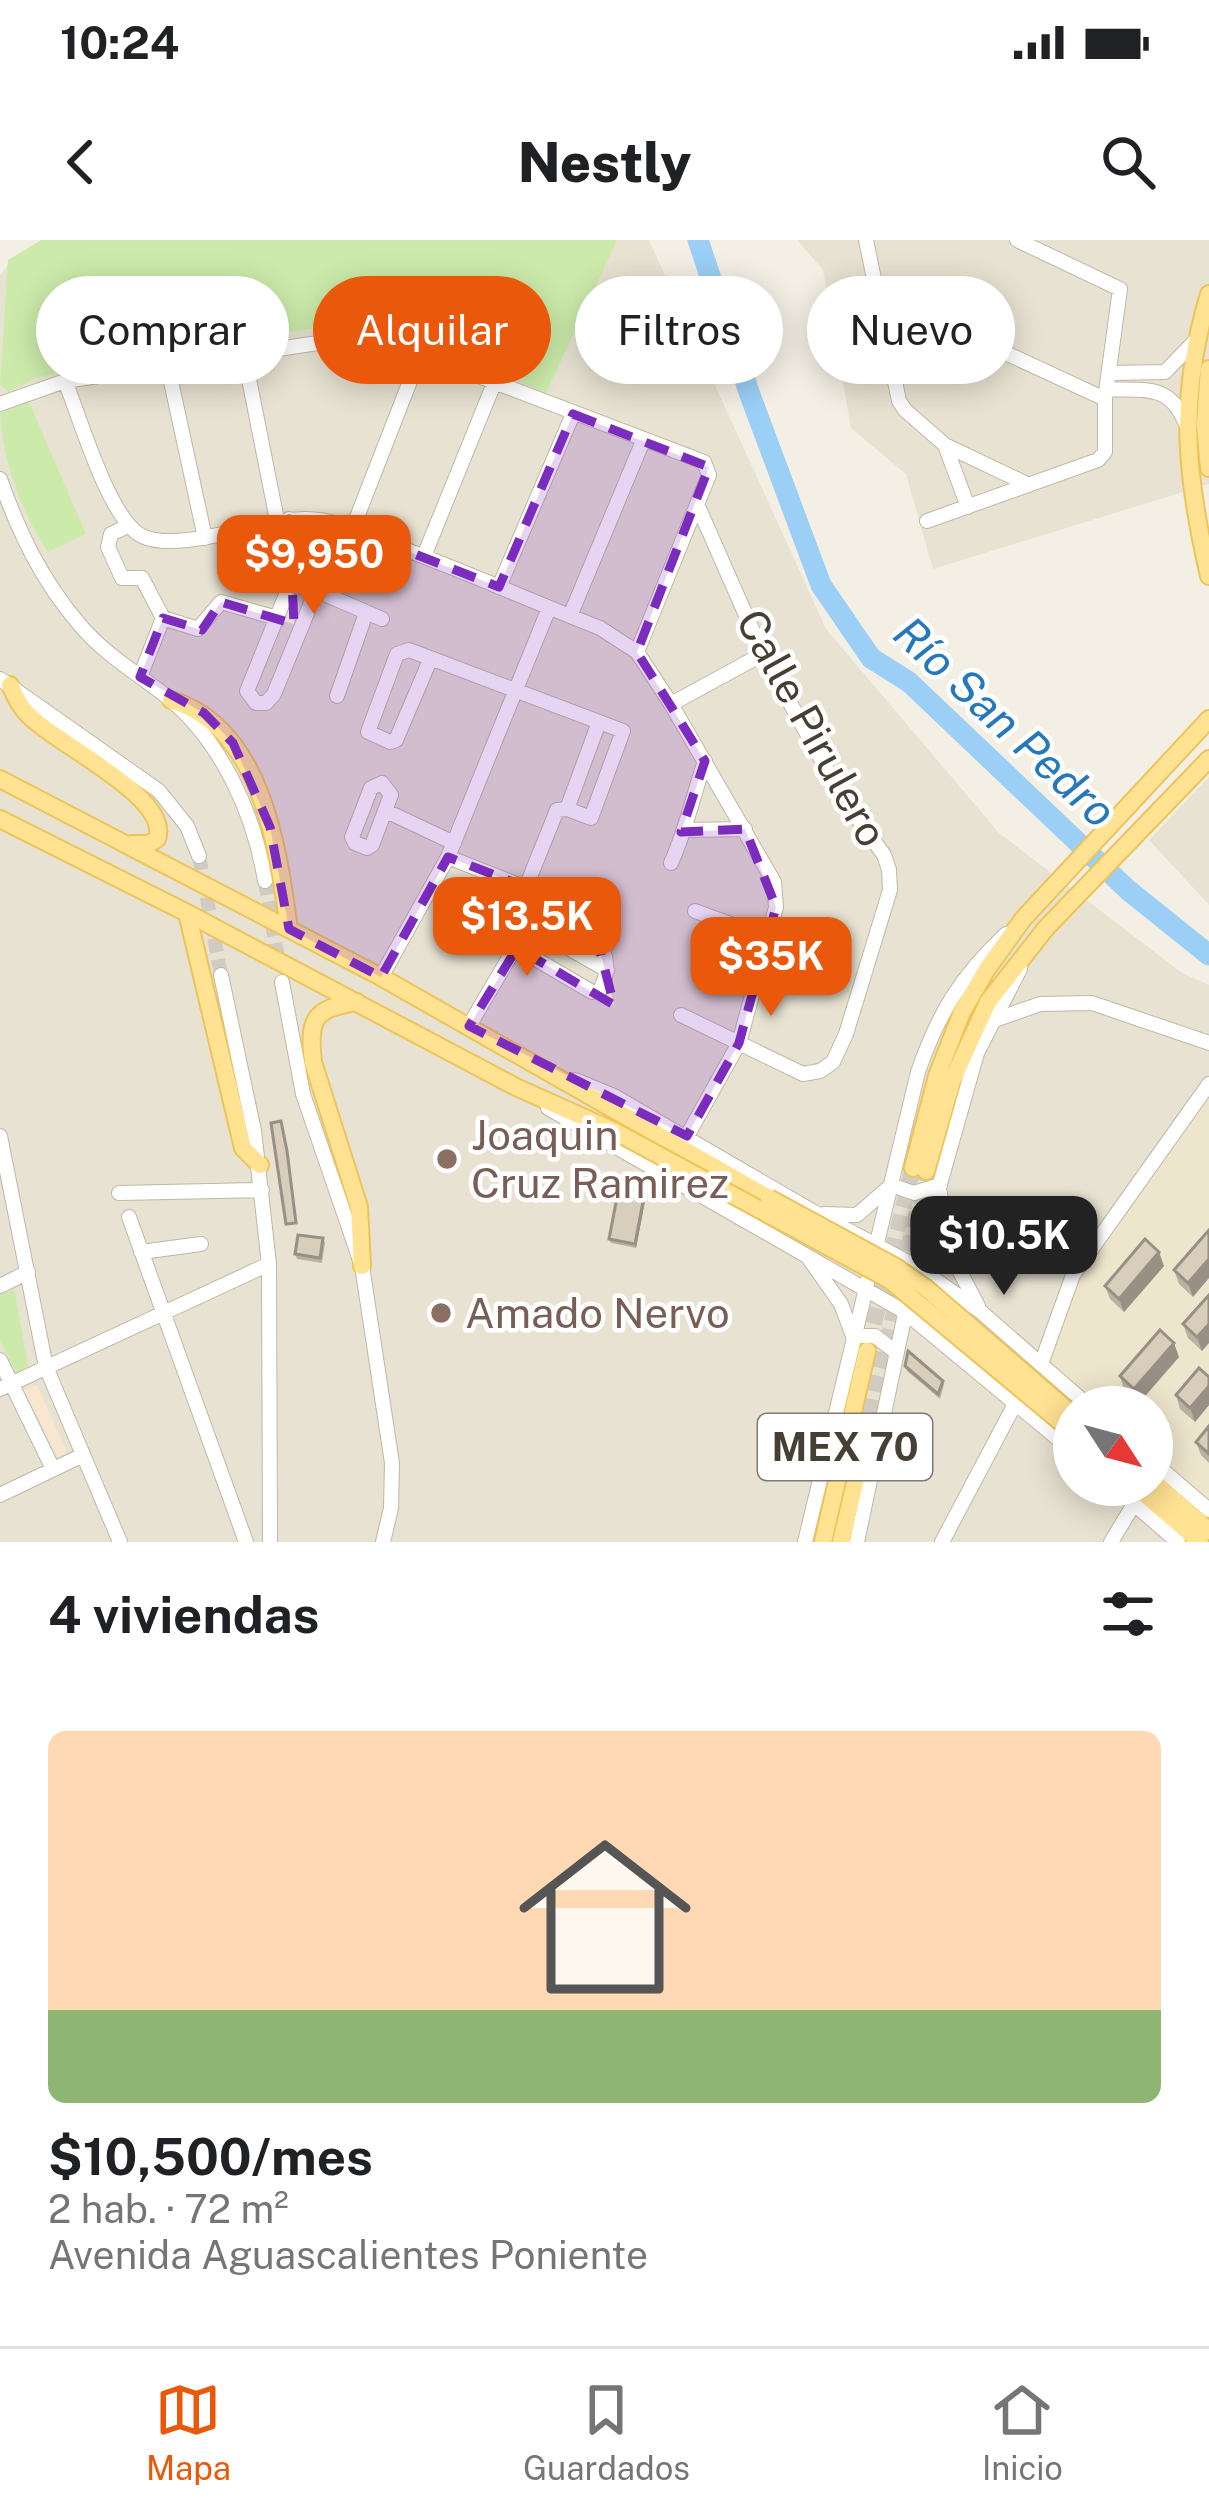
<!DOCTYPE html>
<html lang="es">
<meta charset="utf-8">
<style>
:root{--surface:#fff;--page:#f6f6f6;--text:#202124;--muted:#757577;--line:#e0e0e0;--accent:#ea580c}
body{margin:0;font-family:"Public Sans",sans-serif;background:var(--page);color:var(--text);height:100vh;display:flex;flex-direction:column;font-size:45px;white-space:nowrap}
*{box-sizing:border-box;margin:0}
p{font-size:39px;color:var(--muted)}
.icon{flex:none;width:66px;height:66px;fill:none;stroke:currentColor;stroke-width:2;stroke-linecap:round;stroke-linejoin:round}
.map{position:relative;height:1302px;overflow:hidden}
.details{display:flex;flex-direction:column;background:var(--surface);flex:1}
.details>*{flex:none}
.hud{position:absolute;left:36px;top:36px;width:1137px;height:108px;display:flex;gap:24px}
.needle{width:78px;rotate:126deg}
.buttons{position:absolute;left:1053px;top:1146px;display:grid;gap:24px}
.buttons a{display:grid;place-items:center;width:120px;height:120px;border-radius:50%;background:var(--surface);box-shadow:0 6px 30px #0003;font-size:60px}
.price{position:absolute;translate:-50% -102px;padding:0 27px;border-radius:24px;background:var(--accent);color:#fff;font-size:39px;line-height:78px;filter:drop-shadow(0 3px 6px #0008)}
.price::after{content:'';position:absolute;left:50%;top:72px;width:36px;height:27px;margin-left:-18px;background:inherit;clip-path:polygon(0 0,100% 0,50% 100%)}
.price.active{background:#222;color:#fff}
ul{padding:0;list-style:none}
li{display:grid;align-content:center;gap:24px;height:636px;padding:0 48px}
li+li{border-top:3px solid var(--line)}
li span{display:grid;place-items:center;height:372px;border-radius:18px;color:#555}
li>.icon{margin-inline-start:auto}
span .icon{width:216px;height:216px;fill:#fffc;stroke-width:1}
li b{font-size:51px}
h2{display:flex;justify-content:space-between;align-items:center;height:144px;padding:0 48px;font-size:51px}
.chip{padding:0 42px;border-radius:54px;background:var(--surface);box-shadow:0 6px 30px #0003;font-size:42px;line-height:108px}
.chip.active{background:var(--accent);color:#fff}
.status{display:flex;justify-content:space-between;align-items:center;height:84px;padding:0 60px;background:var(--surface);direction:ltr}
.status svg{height:33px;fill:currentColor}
header{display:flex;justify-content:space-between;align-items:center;height:156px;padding:0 48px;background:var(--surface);font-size:54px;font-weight:800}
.dock{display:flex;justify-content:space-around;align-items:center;height:168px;border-top:3px solid var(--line);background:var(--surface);font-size:33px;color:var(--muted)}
.dock a{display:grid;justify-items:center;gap:6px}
.dock .active{color:var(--accent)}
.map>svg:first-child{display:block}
</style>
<div class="status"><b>10:24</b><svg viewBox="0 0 49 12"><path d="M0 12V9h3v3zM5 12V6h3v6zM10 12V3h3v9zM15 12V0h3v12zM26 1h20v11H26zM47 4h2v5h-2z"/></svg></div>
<header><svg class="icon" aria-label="back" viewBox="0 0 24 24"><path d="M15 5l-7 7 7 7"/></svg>Nestly<svg class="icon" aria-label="search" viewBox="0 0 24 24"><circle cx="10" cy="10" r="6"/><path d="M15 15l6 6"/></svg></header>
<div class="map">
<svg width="1209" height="1302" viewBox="0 0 1209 1302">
<rect width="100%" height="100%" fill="#f4efe4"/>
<path fill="#e8e2d2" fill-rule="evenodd" d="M51 0H649L826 389 999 593 1182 733 1209 745V1302H0V35L11 22ZM1074 1167H1152V1245H1074Z
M797 0H1209V244L933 329 906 234 851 188 823 30Z
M1209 537V665L1149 600Z"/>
<path fill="#f8e7ce" d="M37 1145 67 1212 58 1217 24 1150Z"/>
<path fill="#eee5cd" d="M1209 843V1269L1152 1220V1167H1090L1041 1124 1062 1058Z"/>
<path fill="#ccebaa" d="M41 0H617L546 153 374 80 151 111 36 138 9 152 0 145 8 20Z
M29 162 86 294 48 312C21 272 3 222 0 173Z
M14 1049 29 1130 17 1135 0 1100V1055Z"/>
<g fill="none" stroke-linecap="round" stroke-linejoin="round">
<path stroke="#9bcff6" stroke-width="21" d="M698 0 750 155 821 345 871 418 909 442 1128 650 1209 715"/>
<path stroke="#d1ccc1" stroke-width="14" stroke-dasharray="14 7" stroke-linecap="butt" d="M199 616 221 735
M265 641 279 725"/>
<path stroke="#d1ccc1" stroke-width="16" stroke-dasharray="16 8" stroke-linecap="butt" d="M868 1107 913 928
M860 1222 926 931"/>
<g stroke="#c0b8a6" stroke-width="16">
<path id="minor" d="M866 0 899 161 905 170 945 205 968 267
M878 54 1105 159
M244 114 277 280
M167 123 205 298
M1109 133 1165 132 1195 101
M65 141C80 177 109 280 142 296 179 314 263 279 306 279 333 279 360 292 385 302 458 328 528 360 600 388L637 412 671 464 774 642 776 667 739 803 687 896
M1107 149C1144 151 1169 143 1185 182
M0 164 65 141 371 95 691 217 704 222 709 235 637 412
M945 205 1029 245
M0 239C19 293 42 341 80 385 104 414 137 433 166 456 221 500 254 573 265 641
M289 279 292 340 247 451 256 463H266L274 454 316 351
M927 281 1098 220 1105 212V159L1120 49 1017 0
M128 286 111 294 108 307 122 338H142L163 378
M352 290 421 113
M424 316 495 141
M391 331 401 307
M292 340 382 379
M499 347 573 174
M570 376 643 201
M163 378 198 389 221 362 277 378
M430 420 396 500 390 502 368 492 397 414 409 410 623 491 591 578 567 569
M140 437 163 378
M0 439 159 551 187 586 199 616
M337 456 366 373
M671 464 763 414
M382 543 391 555 372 605 367 608 355 603 352 597 371 548Z
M386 571 454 603
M686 590 745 589
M448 617 539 653 543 660 469 786
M671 623C686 590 693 556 705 521
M526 647 557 570 567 569 599 482
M695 671 768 698
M531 687 607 730
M517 708 592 752 600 750C611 731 606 713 596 695L539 668
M221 735 254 891 269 1024 270 1302
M381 737 448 617 549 368
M282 742 303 854 362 1026 392 1223 391 1268 383 1302
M681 775 803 834 820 831 833 822 846 794 890 650 889 630 884 615 841 555 763 414 697 264
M992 781 1040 764 1092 763 1209 803
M575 840 614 856 812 971 917 1027 980 1071 1090 1167
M548 868 905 1072 1074 1212
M0 896 46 1127 120 1302
M891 945 914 953 940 945
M119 953 262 950
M940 953 947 1007 978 1066
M824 974 857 975 887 949
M129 977 246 1302
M141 1012 201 1004
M810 1020 841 1064 853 1096H875L897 1113
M914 1036 977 813 1020 729
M0 1046 28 1032
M0 1120 53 1229
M1041 1124 1073 1035 1209 844
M0 1149 269 1024
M1152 1221 1209 1270
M1112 1245 1178 1302
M0 1255 81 1216
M805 1302 918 832C938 774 961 736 1006 694
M857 1302 906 1069
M942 1302 1016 1162
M1111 1302 1134 1264"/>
</g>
<g stroke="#edc459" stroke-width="20">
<path id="major" d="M1209 54C1178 158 1185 232 1209 336
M1209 129 1205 184 1209 228
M10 445C14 453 18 463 24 470 49 502 172 555 157 599L148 604H132
M171 460C262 487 278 608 289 689
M0 539 381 737 769 958
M0 579 187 673 516 847 614 891
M187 673 243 908 260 925
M357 762C313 768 308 780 313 822L359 967 362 1026
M913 928 937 836 962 772 987 729 1023 679 1209 479
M926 931 952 841 988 762 1046 688 1209 519
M1152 1240 1209 1291
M1134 1245 1200 1302
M823 1302 867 1111
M841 1302 860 1222"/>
</g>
<use href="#minor" stroke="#fff" stroke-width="14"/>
<use href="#major" stroke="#ffe292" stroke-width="16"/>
<g stroke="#edc459" stroke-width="20" stroke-linecap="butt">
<path id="major-bridge" d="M614 891 890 1040 1074 1193
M769 958 896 1027 926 1048 1067 1170"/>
</g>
<use href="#major-bridge" stroke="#ffe292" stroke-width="16"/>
</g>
<path fill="#bbb1a2" d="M646 956 636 1008 611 1003 609 999Z
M1209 990 1193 1057 1179 1044 1174 1030Z
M323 998 325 1003 322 1023 297 1019 295 1014Z
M1164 1026 1124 1072 1110 1059 1105 1046Z
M1209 1055 1202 1111 1188 1098 1183 1084Z
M1179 1117 1139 1163 1124 1150 1120 1136Z
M905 1126 943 1141 944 1145 940 1159 907 1131Z
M1209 1137V1165L1195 1182 1180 1169 1176 1155Z
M1209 1186V1223L1201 1215 1196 1202Z"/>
<path fill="#989084" d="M645 951 646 956 636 1008 635 1004Z
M1159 1012 1164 1026 1124 1072 1119 1059Z
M1209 1019V1038L1193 1057 1188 1043Z
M1209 1084V1103L1202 1111 1197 1097Z
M1174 1103 1179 1117 1139 1163 1134 1149Z
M1209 1146V1165L1195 1182 1190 1168Z"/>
<path fill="#d9cebc" stroke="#989084" stroke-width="3" d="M281 881 287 911 296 983 286 984 271 883Z
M619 947 645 951 635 1004 609 999Z
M1209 990V1019L1188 1043 1174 1030Z
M298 995 323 998 320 1018 295 1014Z
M1145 999 1159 1012 1119 1059 1105 1046Z
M1209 1055V1084L1197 1097 1183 1084Z
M1160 1090 1174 1103 1134 1149 1120 1136Z
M908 1111 943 1141 938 1154 905 1126Z
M1199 1128 1209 1137V1146L1190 1168 1176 1155Z
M1209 1186V1214L1196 1202Z"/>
<path fill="#7b2cbf" fill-opacity="0.2" stroke="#7b2cbf" stroke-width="9" stroke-dasharray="24 15" stroke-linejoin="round" d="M573 174 709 227 637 412 705 521 681 592 745 589 776 667 739 803 687 896 469 786 517 708 614 765 596 695 539 668 546 655 448 617 381 737 289 689 270 587 233 503 204 473 140 437 163 378 202 390 221 362 294 384 289 279 333 282 499 347Z"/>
<g fill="#8d6e63" stroke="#fff" stroke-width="4.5">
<circle cx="447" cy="919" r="12"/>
<circle cx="441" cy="1073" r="12"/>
</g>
<g text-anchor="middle" stroke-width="9" stroke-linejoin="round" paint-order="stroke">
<rect fill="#fff" stroke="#7e7971" stroke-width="3" x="758" y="1174" width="174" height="66" rx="9"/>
<g font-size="39" font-weight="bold" fill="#464034">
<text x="845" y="1221">MEX 70</text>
</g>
<g font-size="42" fill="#464034" stroke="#fff">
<text transform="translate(812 488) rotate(61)" y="15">Calle Pirulero</text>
</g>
<g font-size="42" fill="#785e54" stroke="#fff" text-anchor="start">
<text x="471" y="910">Joaquin<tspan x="471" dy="48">Cruz Ramirez</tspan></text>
<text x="465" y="1088">Amado Nervo</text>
</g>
<g font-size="45" font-style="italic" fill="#2578bb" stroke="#fff">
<text transform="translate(1005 482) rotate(43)" y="16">Río San Pedro</text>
</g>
</g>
</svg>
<div class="buttons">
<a><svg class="needle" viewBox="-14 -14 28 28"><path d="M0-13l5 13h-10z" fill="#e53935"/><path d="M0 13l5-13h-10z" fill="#757577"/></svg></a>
</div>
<b class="price" style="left:314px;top:377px">$9,950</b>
<b class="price" style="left:527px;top:739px">$13.5K</b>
<b class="price" style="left:771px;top:779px">$35K</b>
<b class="price active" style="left:1004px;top:1058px">$10.5K</b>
<div class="hud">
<a class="chip">Comprar</a>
<a class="chip active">Alquilar</a>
<a class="chip">Filtros</a>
<a class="chip">Nuevo</a>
</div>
</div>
<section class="details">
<h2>4 viviendas<svg class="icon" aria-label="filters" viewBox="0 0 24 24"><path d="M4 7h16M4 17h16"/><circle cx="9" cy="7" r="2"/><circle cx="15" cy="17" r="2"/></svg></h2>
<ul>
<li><span style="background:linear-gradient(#ffd9b3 75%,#8fb573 0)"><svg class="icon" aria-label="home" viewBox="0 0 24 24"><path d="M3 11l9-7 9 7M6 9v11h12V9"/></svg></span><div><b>$10,500/mes</b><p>2 hab. · 72 m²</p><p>Avenida Aguascalientes Poniente</p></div></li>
</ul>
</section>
<nav class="dock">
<a class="active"><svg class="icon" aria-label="map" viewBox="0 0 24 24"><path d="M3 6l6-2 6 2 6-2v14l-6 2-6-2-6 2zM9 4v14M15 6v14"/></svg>Mapa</a>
<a><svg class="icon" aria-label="saved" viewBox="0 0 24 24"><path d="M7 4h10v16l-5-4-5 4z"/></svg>Guardados</a>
<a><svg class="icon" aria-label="home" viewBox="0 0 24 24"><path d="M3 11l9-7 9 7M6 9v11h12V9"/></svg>Inicio</a>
</nav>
